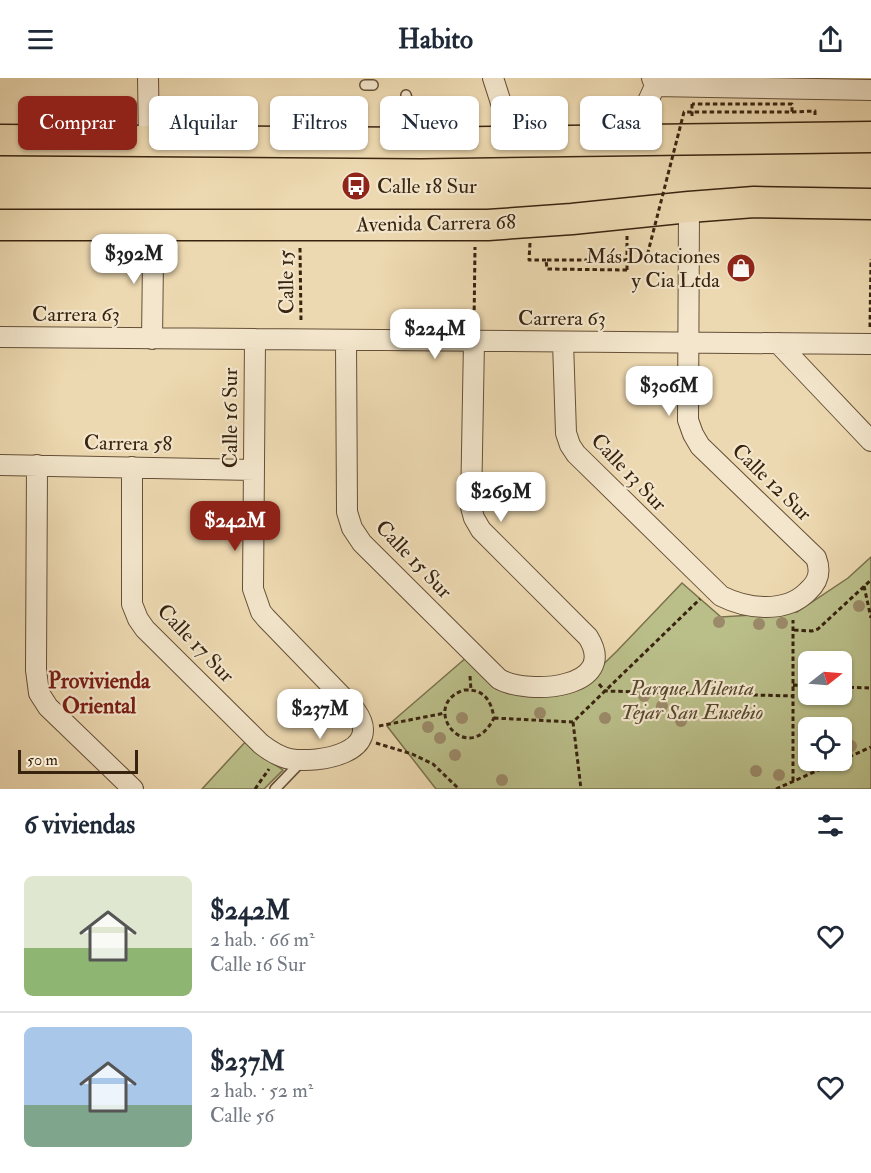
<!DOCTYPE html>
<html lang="es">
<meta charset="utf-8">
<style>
:root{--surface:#fff;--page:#f2f2f3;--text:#1f2937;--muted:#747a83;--line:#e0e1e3;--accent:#8f2418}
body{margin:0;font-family:"IM FELL Double Pica",serif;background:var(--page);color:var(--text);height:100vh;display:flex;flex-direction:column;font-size:22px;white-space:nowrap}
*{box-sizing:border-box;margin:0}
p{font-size:20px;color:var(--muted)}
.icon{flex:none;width:33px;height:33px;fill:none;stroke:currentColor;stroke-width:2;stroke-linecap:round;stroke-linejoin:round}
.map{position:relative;height:711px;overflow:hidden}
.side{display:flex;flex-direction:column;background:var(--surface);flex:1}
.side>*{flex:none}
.hud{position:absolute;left:18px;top:18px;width:836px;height:54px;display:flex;gap:12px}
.needle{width:39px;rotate:73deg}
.controls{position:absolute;left:798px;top:573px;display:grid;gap:12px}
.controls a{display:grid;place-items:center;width:54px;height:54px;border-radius:9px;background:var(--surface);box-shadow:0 2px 4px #0004;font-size:30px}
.scale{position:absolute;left:18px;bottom:15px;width:120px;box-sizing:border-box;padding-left:6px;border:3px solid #38230f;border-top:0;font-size:16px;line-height:21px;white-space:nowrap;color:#38230f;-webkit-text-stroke:4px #f3e6cc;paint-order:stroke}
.price{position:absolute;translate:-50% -51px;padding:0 14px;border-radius:12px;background:#fff;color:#222;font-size:20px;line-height:39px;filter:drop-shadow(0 2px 3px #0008)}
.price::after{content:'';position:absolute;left:50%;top:36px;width:18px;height:14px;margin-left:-9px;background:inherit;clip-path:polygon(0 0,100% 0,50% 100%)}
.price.active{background:var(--accent);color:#fff}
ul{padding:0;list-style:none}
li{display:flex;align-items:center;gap:18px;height:150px;padding:0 24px}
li+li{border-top:2px solid var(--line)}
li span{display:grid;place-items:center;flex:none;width:168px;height:120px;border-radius:9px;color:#555}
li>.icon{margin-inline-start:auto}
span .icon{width:72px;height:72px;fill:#fffc;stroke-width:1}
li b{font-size:26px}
h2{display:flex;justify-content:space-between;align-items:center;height:72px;padding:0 24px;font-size:26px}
.chip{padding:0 21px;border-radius:9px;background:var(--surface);box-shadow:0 2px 4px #0004;font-size:21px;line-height:54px}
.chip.active{background:var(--accent);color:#fff}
header{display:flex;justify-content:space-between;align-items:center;height:78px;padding:0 24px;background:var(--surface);font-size:27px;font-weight:700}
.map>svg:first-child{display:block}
</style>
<header><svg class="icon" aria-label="menu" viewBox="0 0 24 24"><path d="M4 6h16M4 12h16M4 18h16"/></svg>Habito<svg class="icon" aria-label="share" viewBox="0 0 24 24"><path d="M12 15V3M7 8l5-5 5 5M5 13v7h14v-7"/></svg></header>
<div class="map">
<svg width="871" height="711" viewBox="0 0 871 711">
<rect width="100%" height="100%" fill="#edd9b1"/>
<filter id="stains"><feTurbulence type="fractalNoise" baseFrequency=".00333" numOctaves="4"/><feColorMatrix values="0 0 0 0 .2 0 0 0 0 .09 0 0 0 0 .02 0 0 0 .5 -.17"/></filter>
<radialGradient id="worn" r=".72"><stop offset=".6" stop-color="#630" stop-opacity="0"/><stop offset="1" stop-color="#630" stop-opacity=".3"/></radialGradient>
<path fill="#babf8a" stroke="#79714c" stroke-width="1.5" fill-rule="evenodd" d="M871 479V711H436L387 648 467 579 496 611 523 618H555L569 615 579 610 617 573 682 505 721 539 797 534 848 500ZM808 584H842V616H808ZM808 650H842V682H808Z
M247 662 268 682 283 692 264 711H202Z"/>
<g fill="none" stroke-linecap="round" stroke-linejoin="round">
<g stroke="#655038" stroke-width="12">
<path id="lane" d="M365 7H373
M406 17 419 59
M342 60 351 25
M275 711 301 684"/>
</g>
<g stroke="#655038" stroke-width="22">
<path id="street" d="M148 0 149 63
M493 0 503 31 507 63
M655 8 871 12
M630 62 655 8 652 0
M133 146 147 165 153 182 152 261
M0 259 871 266
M346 262 347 434 352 450 362 465 499 601C529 618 620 610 588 559L481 452 474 440 471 429 474 263
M563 264 566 355 570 367 576 376 721 518C747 531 786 536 808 513 819 503 821 493 816 480L700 368 693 356 688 342 689 129
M778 265 871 363
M0 387 254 392
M37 387 36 592 39 615 48 629 133 711
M132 389V526L138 541 145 551 261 666C270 673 279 679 290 681 319 686 386 674 355 632L266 540 261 534 253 511 255 261"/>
</g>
<g stroke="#38230f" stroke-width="33">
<path id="primary" d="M0 62 421 65 871 59
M0 147H488L572 141 689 129 754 124 871 126"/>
</g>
<path stroke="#38230f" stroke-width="3" stroke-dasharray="4.5 3" stroke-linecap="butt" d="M692 26V39
M792 34 815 33V38
M530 165 529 182H546
M300 170 301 244
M627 192V158
M474 247 475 169
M870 249 871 181
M864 508 871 540
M794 552 812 553 818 551 871 502
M470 598 471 612
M599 606 605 613 793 618
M793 607 808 608
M842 609 871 610
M464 612C484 611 491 622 494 640 468 692 417 628 464 612Z
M494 640 573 644 700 521
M573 644 581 711
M379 648 445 635
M376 665 412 676 433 686 459 711
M842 682 871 669
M793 703V542
M255 711 269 691
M776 711 841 682"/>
<use href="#lane" stroke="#f3e6cc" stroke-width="9"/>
<use href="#street" stroke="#f3e6cc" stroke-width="20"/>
<use href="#primary" stroke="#edd9b1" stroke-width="30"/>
<path stroke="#38230f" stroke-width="3" stroke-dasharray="4.5 3" stroke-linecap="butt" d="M627 192 547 191 546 182H646L684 34H792V26H692"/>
</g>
<g fill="#9b8a69">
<circle cx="859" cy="528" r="6"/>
<circle cx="719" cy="544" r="6"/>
<circle cx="782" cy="545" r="6"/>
<circle cx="759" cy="546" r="6"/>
<circle cx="644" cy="618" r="6"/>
<circle cx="662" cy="628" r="6"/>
<circle cx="540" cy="635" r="6"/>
<circle cx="635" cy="637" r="6"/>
<circle cx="462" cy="640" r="6"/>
<circle cx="605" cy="640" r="6"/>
<circle cx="681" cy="643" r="6"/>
<circle cx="428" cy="649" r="6"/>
<circle cx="440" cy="660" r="6"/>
<circle cx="851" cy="668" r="6"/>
<circle cx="455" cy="677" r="6"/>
<circle cx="756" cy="693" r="6"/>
<circle cx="779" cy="697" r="6"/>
<circle cx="502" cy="702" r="6"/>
</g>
<defs>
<g id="bus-disc" transform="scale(1.5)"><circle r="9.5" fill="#8f2418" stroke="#f3e6cc"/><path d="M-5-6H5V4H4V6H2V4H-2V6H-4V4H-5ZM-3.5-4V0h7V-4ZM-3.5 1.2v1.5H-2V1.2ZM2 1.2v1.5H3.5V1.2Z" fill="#fff"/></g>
<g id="shop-disc" transform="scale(1.5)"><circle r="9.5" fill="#8f2418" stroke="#f3e6cc"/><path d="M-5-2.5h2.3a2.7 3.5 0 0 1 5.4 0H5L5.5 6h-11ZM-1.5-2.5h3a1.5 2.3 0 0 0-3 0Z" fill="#fff"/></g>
</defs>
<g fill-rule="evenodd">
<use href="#bus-disc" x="356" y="108"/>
<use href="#shop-disc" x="741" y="190"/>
</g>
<g text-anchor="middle" stroke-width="4.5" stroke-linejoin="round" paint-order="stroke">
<g font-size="21" fill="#38230f" stroke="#f3e6cc" text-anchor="start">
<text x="377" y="115">Calle 18 Sur</text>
<text x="720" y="185" text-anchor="end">Más Dotaciones<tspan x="720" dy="24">y Cia Ltda</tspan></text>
</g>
<g font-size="21" fill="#38230f" stroke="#f3e6cc">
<text transform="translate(436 145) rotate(-1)" y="7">Avenida Carrera 68</text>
<text transform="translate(286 204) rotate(-91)" y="7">Calle 15</text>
<text x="76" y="243">Carrera 63</text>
<text x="562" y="247">Carrera 63</text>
<text transform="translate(230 340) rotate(-90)" y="7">Calle 16 Sur</text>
<text transform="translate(128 365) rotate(1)" y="7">Carrera 58</text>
<text transform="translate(629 394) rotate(46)" y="7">Calle 13 Sur</text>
<text transform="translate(772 404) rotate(44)" y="7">Calle 12 Sur</text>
<text transform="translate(414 481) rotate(46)" y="7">Calle 15 Sur</text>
<text transform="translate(196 565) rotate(46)" y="7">Calle 17 Sur</text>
</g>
<g font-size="21" font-style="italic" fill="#584a2e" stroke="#f3e6cc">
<text x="692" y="617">Parque Milenta<tspan x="692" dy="24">Tejar San Eusebio</tspan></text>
</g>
<g font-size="22" font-weight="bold" fill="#7a1f14" stroke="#f3e6cc">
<text x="99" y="610">Provivienda<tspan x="99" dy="25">Oriental</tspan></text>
</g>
</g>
<rect width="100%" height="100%" filter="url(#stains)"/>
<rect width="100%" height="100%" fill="url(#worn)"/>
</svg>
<div class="controls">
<a><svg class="needle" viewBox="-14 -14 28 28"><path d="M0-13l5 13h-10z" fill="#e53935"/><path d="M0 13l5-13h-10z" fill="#747a83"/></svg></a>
<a><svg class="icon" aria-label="locate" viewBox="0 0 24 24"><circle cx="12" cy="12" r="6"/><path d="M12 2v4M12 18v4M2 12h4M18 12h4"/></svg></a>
</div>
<div class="scale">50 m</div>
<b class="price" style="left:134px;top:207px">$392M</b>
<b class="price" style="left:435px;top:282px">$224M</b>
<b class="price" style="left:669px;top:339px">$306M</b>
<b class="price" style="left:501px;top:445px">$269M</b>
<b class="price active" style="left:235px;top:474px">$242M</b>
<b class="price" style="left:320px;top:662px">$237M</b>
<div class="hud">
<a class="chip active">Comprar</a>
<a class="chip">Alquilar</a>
<a class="chip">Filtros</a>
<a class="chip">Nuevo</a>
<a class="chip">Piso</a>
<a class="chip">Casa</a>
</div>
</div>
<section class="side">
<h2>6 viviendas<svg class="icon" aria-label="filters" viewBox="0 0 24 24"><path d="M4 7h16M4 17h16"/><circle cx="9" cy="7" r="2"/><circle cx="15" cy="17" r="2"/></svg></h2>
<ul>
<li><span style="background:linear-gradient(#dfe7d0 60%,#8fb573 0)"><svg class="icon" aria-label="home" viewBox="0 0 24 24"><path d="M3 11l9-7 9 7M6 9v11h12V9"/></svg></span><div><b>$242M</b><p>2 hab. · 66 m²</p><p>Calle 16 Sur</p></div><svg class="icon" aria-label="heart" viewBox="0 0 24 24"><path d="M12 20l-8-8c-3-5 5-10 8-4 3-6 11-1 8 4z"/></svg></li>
<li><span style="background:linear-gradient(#a9c7e8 65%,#7fa58c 0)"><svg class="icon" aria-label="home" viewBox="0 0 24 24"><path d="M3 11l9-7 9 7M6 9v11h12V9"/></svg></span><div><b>$237M</b><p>2 hab. · 52 m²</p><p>Calle 56</p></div><svg class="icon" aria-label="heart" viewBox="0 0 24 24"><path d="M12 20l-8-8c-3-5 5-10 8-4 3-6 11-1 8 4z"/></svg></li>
</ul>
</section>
